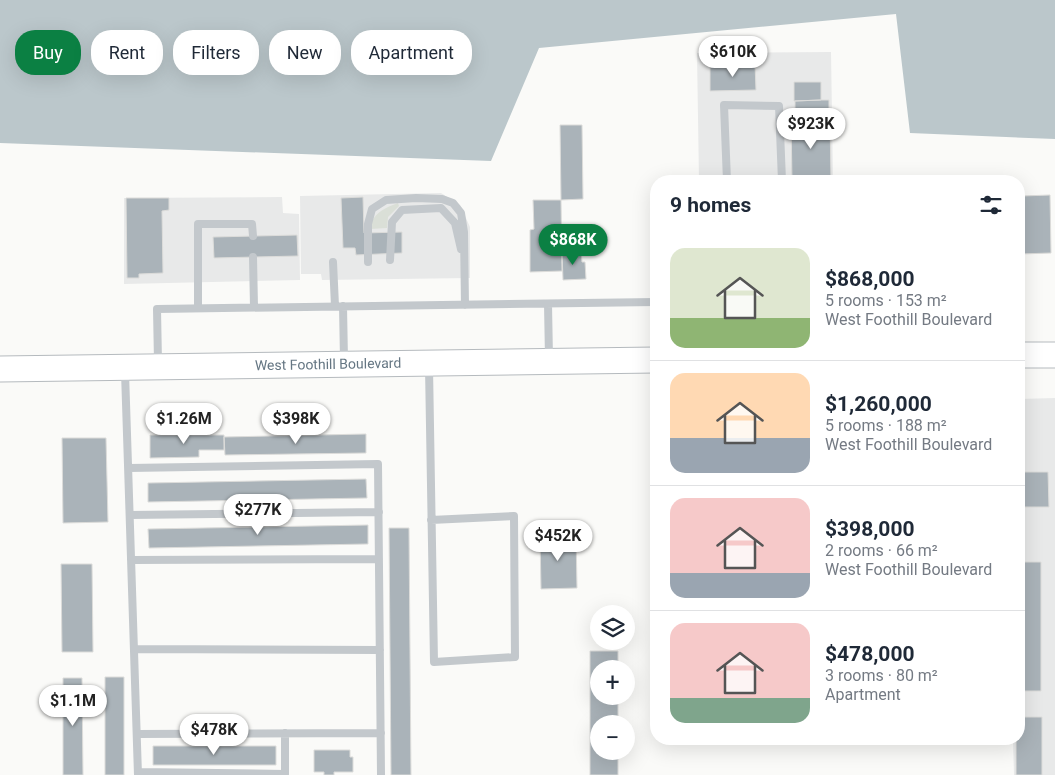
<!DOCTYPE html>
<meta charset="utf-8">
<style>
:root{--surface:#fff;--page:#f6f6f7;--text:#1f2937;--muted:#747a83;--line:#e0e1e3;--accent:#0b8043}
body{margin:0;font-family:Roboto,sans-serif;background:var(--page);color:var(--text);height:100vh;display:flex;flex-direction:column;font-size:19px;white-space:nowrap}
*{box-sizing:border-box;margin:0}
p{font-size:16px;color:var(--muted)}
.icon{flex:none;width:28px;height:28px;fill:none;stroke:currentColor;stroke-width:2;stroke-linecap:round;stroke-linejoin:round}
.map{position:relative;flex:1;overflow:hidden}
.sheet{position:absolute;left:650px;top:175px;width:375px;height:570px;display:flex;flex-direction:column;background:var(--surface);border-radius:20px;box-shadow:0 5px 20px #0002}
.sheet>*{flex:none}
.top-card{position:absolute;left:15px;top:30px;width:475px;height:45px;display:flex;gap:10px}
.fabs{position:absolute;left:590px;top:605px;display:grid;gap:10px}
.fabs a{display:grid;place-items:center;width:45px;height:45px;border-radius:50%;background:var(--surface);box-shadow:0 5px 20px #0002;font-size:25px}
.price{position:absolute;translate:-50% -42px;padding:0 11px;border-radius:18px;background:#fff;color:#222;font-size:16px;line-height:32px;filter:drop-shadow(0 1px 2px #0008)}
.price::after{content:'';position:absolute;left:50%;top:30px;width:15px;height:11px;margin-left:-8px;background:inherit;clip-path:polygon(0 0,100% 0,50% 100%)}
.price.active{background:var(--accent);color:#fff}
ul{padding:0;list-style:none}
li{display:flex;align-items:center;gap:15px;height:125px;padding:0 20px}
li+li{border-top:1px solid var(--line)}
li span{display:grid;place-items:center;flex:none;width:140px;height:100px;border-radius:15px;color:#555}
li>.icon{margin-inline-start:auto}
span .icon{width:60px;height:60px;fill:#fffc;stroke-width:1}
li b{font-size:21px}
h2{display:flex;justify-content:space-between;align-items:center;height:60px;padding:0 20px;font-size:21px}
.pill{padding:0 18px;border-radius:20px;background:var(--surface);box-shadow:0 5px 20px #0002;font-size:18px;line-height:45px}
.pill.active{background:var(--accent);color:#fff}
.map>svg:first-child{display:block}
</style>
<div class="map">
<svg width="1055" height="775" viewBox="0 0 1055 775">
<rect width="100%" height="100%" fill="#fafaf8"/>
<path fill="#e8e9e9" d="M831 52 833 181H699L697 53Z
M441 193 460 205 470 227V278L322 280 321 274H301L300 196Z
M282 197 283 213 299 214 300 280 124 284V198Z
M1055 398V775H1014L1013 739H1019V399Z"/>
<path fill="#dadfd7" d="M398 203 399 206 388 217 387 228 370 229C372 214 384 208 398 203Z"/>
<path fill="#bbc7cb" d="M0 0H1055V139L910 133 896 14 539 48 491 161 0 143Z"/>
<path fill="#aab3b9" stroke="#dcdcda" d="M755 64 756 90 710 91V65Z
M794 82H821V100L794 101Z
M821 100H829V118L795 119V101Z
M830 118 831 181H792L791 119Z
M560 125H582L583 199 561 200Z
M1050 195 1051 253 1019 254V237H1023L1022 196Z
M363 197 364 233 402 232V253L356 255 355 248H343L341 198Z
M126 198H169V210L162 211 163 273 139 274V278H127Z
M533 200H561L562 271 530 272V230L534 229Z
M297 235 298 256 214 258 213 237Z
M581 251 582 262H585L586 279 563 280 562 252Z
M366 434V453L225 455 224 437Z
M150 435H224V450H199V457L150 458Z
M62 438H106L108 522 63 523Z
M1019 472H1048L1049 507H1019Z
M366 479 367 498 148 502V483Z
M368 525V544L149 548 148 529Z
M389 528H409L411 775H391Z
M576 534 577 588 541 589 540 535Z
M1019 562H1041V691H1019Z
M61 564H92L93 652H62Z
M590 651H618V669H599V696H618V724H599V751H618V775H590Z
M105 677H124V775H105Z
M63 678H82L83 775H63Z
M1019 717H1042V775H1016V739H1019Z
M153 746H276V765H153Z
M314 750H350V757H353V772H334V775H324V772H314Z"/>
<g fill="none" stroke-linecap="round" stroke-linejoin="round">
<g stroke="#b5babe" stroke-width="27">
<path id="primary" d="M1019 355H1055
M0 369 656 360"/>
</g>
<path stroke="#c3c8cc" stroke-width="8" d="M727 181 724 105 779 106 782 181
M253 257 254 307
M390 260 392 222 402 210 441 208 455 223 461 249
M333 262 335 306
M368 262V224L372 209 386 200 416 198 442 199 453 203 461 213 464 232 465 305
M548 304 549 358
M343 306 344 360
M198 308V224H252L253 236
M158 362 157 309 656 302
M429 367 434 662 515 657 514 516 431 520
M125 372 138 775
M129 468 378 464 381 775
M130 515 379 512
M131 560 379 559
M134 649 380 650
M137 734 381 733
M138 772 285 774V733"/>
<use href="#primary" stroke="#fff" stroke-width="25"/>
</g>
<g text-anchor="middle" stroke-width="5" stroke-linejoin="round" paint-order="stroke">
<g font-size="14" fill="#657683" stroke="#fff">
<text transform="translate(328 364) rotate(-1)" y="5">West Foothill Boulevard</text>
</g>
</g>
</svg>
<div class="fabs">
<a><svg class="icon" aria-label="layers" viewBox="0 0 24 24"><path d="M12 4l9 5-9 5-9-5zM3 14l9 5 9-5"/></svg></a>
<a>+</a>
<a>−</a>
</div>
<b class="price" style="left:733px;top:78px">$610K</b>
<b class="price" style="left:811px;top:150px">$923K</b>
<b class="price active" style="left:573px;top:266px">$868K</b>
<b class="price" style="left:184px;top:445px">$1.26M</b>
<b class="price" style="left:296px;top:445px">$398K</b>
<b class="price" style="left:258px;top:536px">$277K</b>
<b class="price" style="left:558px;top:562px">$452K</b>
<b class="price" style="left:73px;top:727px">$1.1M</b>
<b class="price" style="left:214px;top:756px">$478K</b>
<div class="top-card">
<a class="pill active">Buy</a>
<a class="pill">Rent</a>
<a class="pill">Filters</a>
<a class="pill">New</a>
<a class="pill">Apartment</a>
</div>
<section class="sheet">
<h2>9 homes<svg class="icon" aria-label="filters" viewBox="0 0 24 24"><path d="M4 7h16M4 17h16"/><circle cx="9" cy="7" r="2"/><circle cx="15" cy="17" r="2"/></svg></h2>
<ul>
<li><span style="background:linear-gradient(#dfe7d0 70%,#8fb573 0)"><svg class="icon" aria-label="home" viewBox="0 0 24 24"><path d="M3 11l9-7 9 7M6 9v11h12V9"/></svg></span><div><b>$868,000</b><p>5 rooms · 153 m²</p><p>West Foothill Boulevard</p></div></li>
<li><span style="background:linear-gradient(#ffd9b3 65%,#9aa5b1 0)"><svg class="icon" aria-label="home" viewBox="0 0 24 24"><path d="M3 11l9-7 9 7M6 9v11h12V9"/></svg></span><div><b>$1,260,000</b><p>5 rooms · 188 m²</p><p>West Foothill Boulevard</p></div></li>
<li><span style="background:linear-gradient(#f6c9c9 75%,#9aa5b1 0)"><svg class="icon" aria-label="home" viewBox="0 0 24 24"><path d="M3 11l9-7 9 7M6 9v11h12V9"/></svg></span><div><b>$398,000</b><p>2 rooms · 66 m²</p><p>West Foothill Boulevard</p></div></li>
<li><span style="background:linear-gradient(#f6c9c9 75%,#7fa58c 0)"><svg class="icon" aria-label="home" viewBox="0 0 24 24"><path d="M3 11l9-7 9 7M6 9v11h12V9"/></svg></span><div><b>$478,000</b><p>3 rooms · 80 m²</p><p>Apartment</p></div></li>
</ul>
</section>
</div>
